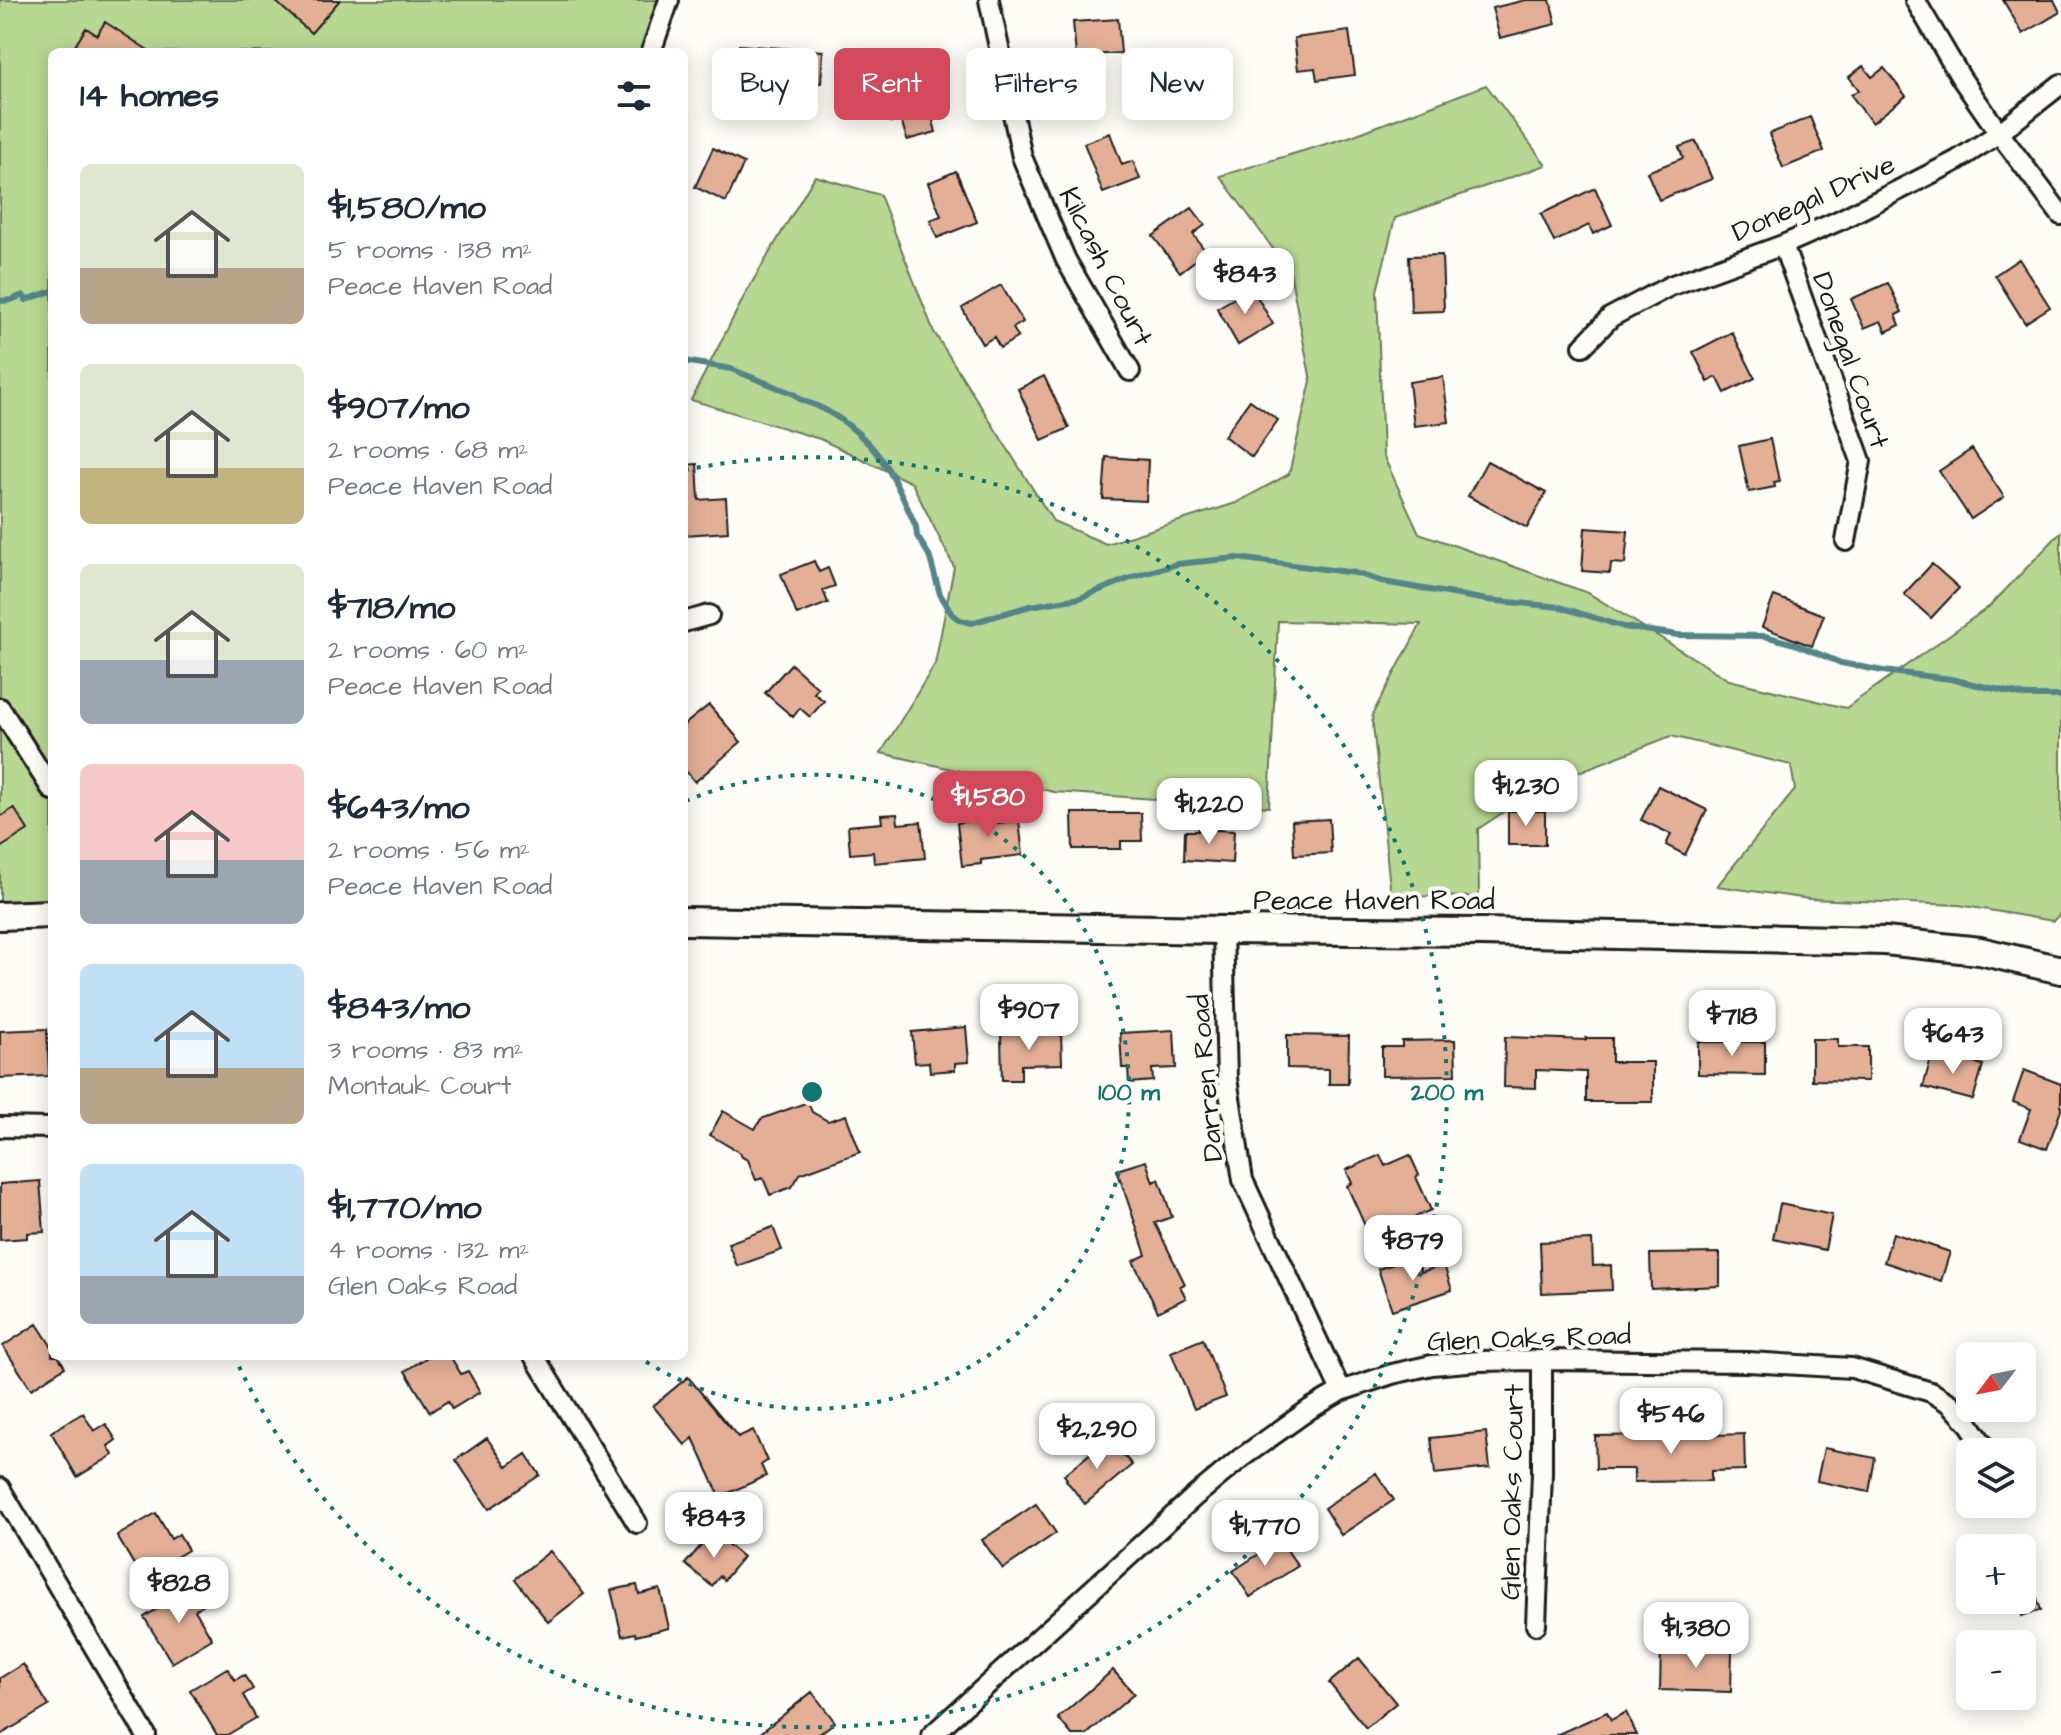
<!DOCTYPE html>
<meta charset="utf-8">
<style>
:root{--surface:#fff;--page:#f6f6f7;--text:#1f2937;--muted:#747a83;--accent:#d1495b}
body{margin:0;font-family:"Architects Daughter",sans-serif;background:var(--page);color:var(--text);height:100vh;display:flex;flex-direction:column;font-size:30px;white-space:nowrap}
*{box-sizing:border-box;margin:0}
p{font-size:26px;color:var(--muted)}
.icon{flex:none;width:44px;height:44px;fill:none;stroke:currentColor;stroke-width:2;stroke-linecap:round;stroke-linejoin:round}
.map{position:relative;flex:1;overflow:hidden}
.sheet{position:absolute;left:48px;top:48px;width:640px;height:1312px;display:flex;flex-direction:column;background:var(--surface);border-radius:12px;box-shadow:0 4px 20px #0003}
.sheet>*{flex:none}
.hud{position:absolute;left:712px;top:48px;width:760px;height:72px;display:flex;gap:16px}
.needle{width:52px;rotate:238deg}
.fabs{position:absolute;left:1956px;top:1342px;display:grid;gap:16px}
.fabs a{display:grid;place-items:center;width:80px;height:80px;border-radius:12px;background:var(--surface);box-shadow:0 4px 20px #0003;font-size:40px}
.price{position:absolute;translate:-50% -68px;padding:0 18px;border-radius:16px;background:#fff;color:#222;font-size:26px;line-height:52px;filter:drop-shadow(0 2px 4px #0008)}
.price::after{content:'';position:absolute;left:50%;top:48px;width:24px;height:18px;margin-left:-12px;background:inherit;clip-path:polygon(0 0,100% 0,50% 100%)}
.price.current{background:var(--accent);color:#fff}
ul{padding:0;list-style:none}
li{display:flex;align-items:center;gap:24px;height:200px;padding:0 32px}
li span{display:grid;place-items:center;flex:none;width:224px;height:160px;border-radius:12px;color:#555}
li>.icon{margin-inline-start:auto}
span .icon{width:96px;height:96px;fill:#fffc;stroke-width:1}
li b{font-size:34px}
h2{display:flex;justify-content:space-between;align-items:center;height:96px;padding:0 32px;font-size:34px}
.tag{padding:0 28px;border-radius:12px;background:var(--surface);box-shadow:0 4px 20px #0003;font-size:28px;line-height:72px}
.tag.current{background:var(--accent);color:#fff}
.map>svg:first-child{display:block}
</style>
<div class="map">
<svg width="2061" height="1735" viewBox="0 0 2061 1735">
<rect width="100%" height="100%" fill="#fdfcf7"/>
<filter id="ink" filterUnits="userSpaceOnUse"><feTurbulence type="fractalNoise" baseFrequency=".0125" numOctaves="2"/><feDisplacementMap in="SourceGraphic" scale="16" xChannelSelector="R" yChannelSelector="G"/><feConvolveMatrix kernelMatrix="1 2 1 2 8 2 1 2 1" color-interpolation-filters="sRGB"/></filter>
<g filter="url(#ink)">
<path fill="#b7d892" stroke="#6a7a57" stroke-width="2" d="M0 0H659L643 52H52V903L0 904Z
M1486 85 1546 165 1395 218 1377 291 1383 455 1419 533 1588 593 1729 680 1846 708 1990 606 2061 532V913L2053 921 1959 905 1809 899 1717 886 1795 790 1791 765 1671 736 1543 786 1478 829 1479 897 1391 896 1372 715 1421 624 1278 621 1269 807 1054 792 881 753 935 664 954 567 912 483 820 439 691 400 747 291 815 176 880 195 934 332 1053 521 1106 544 1236 503 1289 474 1311 381 1290 272 1220 176 1349 137Z"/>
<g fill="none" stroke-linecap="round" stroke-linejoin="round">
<path stroke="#538488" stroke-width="6" d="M0 301 11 300 23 295 26 300 52 291
M684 361 731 369 794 394C800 401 807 402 815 405 826 410 838 417 848 425 885 453 898 486 916 527L917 536 929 555 940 594 952 614 960 620 971 623 1030 606 1080 598 1133 577 1177 564 1237 558 1355 573 1384 582 1487 600 1560 607 1624 627 1678 635 1765 636 1795 644 1841 663 1883 671 1951 679 2026 696H2061"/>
</g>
<path fill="#e3b096" stroke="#1c1c1c" stroke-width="2" d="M274 0H340L311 33Z
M1526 0H1550L1556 24 1500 38 1492 8Z
M2003 0H2054L2060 12 2023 34Z
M1118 19 1121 53 1076 56 1073 22Z
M105 22 151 52H84L75 46 86 28 97 35Z
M1349 31 1355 75 1317 80 1315 68 1298 70 1294 38Z
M739 45 823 51 821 83 736 77Z
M1863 66 1872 77 1884 68 1906 96 1872 123 1851 95 1859 90 1849 77Z
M921 74 936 132 907 140 901 119 890 122 884 102 902 97 897 80Z
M1810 117 1824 151 1783 168 1769 134Z
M1110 133 1122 165 1133 161 1140 179 1103 193 1084 143Z
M1696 141 1712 179 1659 200 1647 172 1683 158 1679 147Z
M713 148 744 163 726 202 695 187Z
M956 171 977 222 937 238 930 220 941 216 928 183Z
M1595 188 1612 225 1593 234 1589 225 1554 242 1541 214Z
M1192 208 1205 225 1193 234 1206 252 1180 272 1153 236Z
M1442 255 1444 311 1411 312 1409 256Z
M2019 259 2050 307 2025 323 1995 275Z
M1888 283 1902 312 1896 315 1900 325 1886 332 1881 321 1864 328 1851 299Z
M1001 285 1023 322 1013 328 1018 337 1000 348 994 337 982 344 962 308Z
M1252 288 1273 324 1238 345 1217 308Z
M1732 332 1755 378 1725 393 1717 377 1708 382 1693 352Z
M1044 376 1069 428 1042 440 1018 389Z
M1443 377 1449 422 1414 426 1409 382Z
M1250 400 1278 420 1252 457 1224 436Z
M1770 439 1779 481 1774 482 1775 487 1749 492 1739 446Z
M1972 449 2004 497 1971 519 1939 471Z
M1106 457 1148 460 1146 501 1103 499Z
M1487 461 1546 493 1527 528 1468 496Z
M697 464 699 500 726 498 728 532 684 535V465Z
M1585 528 1628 531 1625 564 1611 563 1610 573 1582 571Z
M814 561 819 572 828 568 835 586 823 590 828 603 797 615 781 574Z
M1932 564 1959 588 1931 618 1904 594Z
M1774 596 1824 615 1812 646 1762 627Z
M791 664 818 688 814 693 824 701 810 717 800 708 793 717 765 693Z
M709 705 741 742 695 782 684 769V725Z
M1658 786 1707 810 1685 855 1666 845 1671 834 1641 820Z
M14 808 28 830 0 848V817Z
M995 809 997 823 1019 821 1023 855 981 860V864L962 866 957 823 978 820 977 811Z
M1508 811H1545V845H1508Z
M1072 813H1141L1142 841H1121V849H1073Z
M897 814 898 824 921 822 925 858 874 863 873 852 850 854 848 826 882 823 881 815Z
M1329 819 1331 853 1294 855 1292 821Z
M1198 829 1234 831 1232 863 1184 860 1185 831H1198Z
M966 1027 969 1062 955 1063V1070L930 1072 929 1062 915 1063 912 1032Z
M47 1029 49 1076 0 1078V1031Z
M1174 1030 1176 1068 1152 1069 1153 1081 1129 1083 1128 1068H1122L1120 1033Z
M1061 1032 1062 1064 1021 1065V1080H1002L1001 1033Z
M1287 1035 1349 1036 1348 1084H1329V1069L1287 1068Z
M1505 1037 1586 1040V1038H1612V1062H1653V1102H1586V1072L1536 1070V1088L1504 1087Z
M1812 1039H1838V1047H1868V1081L1812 1080Z
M1455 1040 1456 1075 1382 1076V1047H1402V1041Z
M1698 1042H1765V1075L1698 1074Z
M1933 1051 1983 1065 1973 1100 1923 1087Z
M2024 1070 2061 1084V1110L2047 1149 2020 1139 2031 1109 2013 1102Z
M808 1102 812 1112 828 1121 846 1115 860 1152 800 1174 792 1187 770 1195 763 1178 756 1180 748 1160 742 1157 740 1153 710 1135 723 1111 755 1129 761 1119Z
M1380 1155 1385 1166 1410 1155 1419 1175 1416 1177 1431 1210 1370 1237 1347 1186 1352 1183 1346 1170Z
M1146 1161 1153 1182 1159 1179 1172 1217 1155 1223 1185 1284 1180 1286 1186 1298 1158 1312 1133 1261 1146 1255 1117 1170Z
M40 1181 44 1232 27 1233V1238L0 1240V1184Z
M1780 1204 1832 1215 1825 1250 1773 1239Z
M773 1227 782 1250 737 1266 728 1243Z
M1893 1233 1950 1252 1941 1281 1884 1262Z
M1592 1240 1593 1266 1611 1265 1612 1290 1542 1293 1540 1242Z
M1720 1253V1286L1651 1289 1650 1254Z
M1416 1257 1421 1272 1444 1265 1452 1290 1392 1310 1378 1269Z
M37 1324 52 1347V1356H58L65 1367 31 1389 3 1346Z
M1203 1339 1226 1397 1194 1409 1171 1352Z
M429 1356H450L461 1374 468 1371 480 1392 452 1409 448 1401 430 1412 405 1371Z
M688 1377 738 1437 753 1430 767 1461 761 1465 766 1476 720 1497 693 1438 685 1445 653 1406Z
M83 1413 94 1431 106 1424 116 1440 108 1446 113 1455 77 1477 51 1432Z
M1486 1432 1490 1468 1435 1474 1431 1438Z
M1744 1434 1745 1470 1711 1471V1481L1634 1482V1469H1596L1595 1436 1656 1435V1437Z
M487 1438 507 1467 526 1454 540 1475 489 1509 456 1460Z
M1109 1438 1132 1465 1085 1504 1066 1480 1067 1479 1064 1475Z
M1824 1448 1875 1458 1869 1492 1817 1481Z
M1376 1473 1394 1500 1341 1535 1324 1508Z
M1036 1504 1056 1533 1003 1569 982 1540Z
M156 1513 171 1539 179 1534 188 1550 142 1578 117 1536Z
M713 1532 743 1557 724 1580 720 1576 712 1586 685 1564Z
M1280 1540 1298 1566 1250 1597 1233 1571Z
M550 1551 584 1594 548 1622 515 1579Z
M2025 1563 2041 1610 2022 1616V1564Z
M637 1585 639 1594 660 1589 669 1628 636 1636 635 1633 622 1636 611 1590Z
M193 1587 204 1604 195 1610 212 1639 172 1663 144 1617Z
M1661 1647 1732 1649 1731 1692 1660 1690Z
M1359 1658 1396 1703 1366 1728 1329 1683Z
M23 1664 49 1706 0 1735V1678Z
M227 1668 235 1680 244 1675 253 1689 243 1695 256 1718 227 1735H217L190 1690Z
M1113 1670 1134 1694 1086 1735H1072L1058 1718Z
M812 1692 835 1722 818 1735H758Z
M1607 1712 1611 1720 1626 1712 1637 1735H1556Z"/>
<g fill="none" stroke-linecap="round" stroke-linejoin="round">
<g stroke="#1c1c1c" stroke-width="24">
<path id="street" d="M989 0 1022 157 1066 260 1130 371
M1915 0 1961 78 1999 133 2061 215
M651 52 669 0
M1783 245 1861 461 1846 541
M1583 346 1611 317 1670 286 1783 245 1838 221 1956 161 1999 133 2061 84
M684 622 709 615
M0 708 52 790
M1223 930 1227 1079 1243 1180 1341 1391
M0 1127 52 1128
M534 1356 637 1523
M0 1488 146 1735
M1536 1625 1542 1473V1360
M932 1735 1194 1497 1241 1458 1310 1409 1341 1391 1392 1374 1432 1365 1479 1361 1542 1360 1748 1362 1852 1368 1931 1392 1951 1404 1970 1425 1988 1452"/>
</g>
<g stroke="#1c1c1c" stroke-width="32">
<path id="secondary" d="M0 916 52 914
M684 921 1223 930 1481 932 1885 941 1980 951 2061 970"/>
</g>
<use href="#street" stroke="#fdfcf7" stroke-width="18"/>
<use href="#secondary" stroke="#fdfcf7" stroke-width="26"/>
</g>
</g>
<g fill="none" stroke="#0f766e" stroke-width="4" stroke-dasharray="4 8">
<path d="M686 801A317 317 0 1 1 637 1356"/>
<path d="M685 470A635 635 0 1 1 236 1360"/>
</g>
<g text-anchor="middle" stroke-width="8" stroke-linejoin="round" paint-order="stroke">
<g font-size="28" fill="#1c1c1c" stroke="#fdfcf7">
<text transform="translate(1813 197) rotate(-24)" y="10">Donegal Drive</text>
<text transform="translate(1107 266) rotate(63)" y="10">Kilcash Court</text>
<text transform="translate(1852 360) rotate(71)" y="10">Donegal Court</text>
<text x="1374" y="909">Peace Haven Road</text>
<text transform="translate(1205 1078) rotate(-95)" y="10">Darren Road</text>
<text transform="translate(1529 1337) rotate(-2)" y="10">Glen Oaks Road</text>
<text transform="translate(1511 1492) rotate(-89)" y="10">Glen Oaks Court</text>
</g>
</g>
<circle cx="812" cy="1092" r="12" fill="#0f766e" stroke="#fdfcf7" stroke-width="4"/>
<g font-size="24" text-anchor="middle" font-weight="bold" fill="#0f766e" stroke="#fdfcf7" stroke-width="8" stroke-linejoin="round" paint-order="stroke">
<text x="1129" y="1100">100 m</text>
<text x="1447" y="1100">200 m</text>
</g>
</svg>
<div class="fabs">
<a><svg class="needle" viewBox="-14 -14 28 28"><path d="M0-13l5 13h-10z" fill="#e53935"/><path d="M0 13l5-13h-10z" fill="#747a83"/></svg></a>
<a><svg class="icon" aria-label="layers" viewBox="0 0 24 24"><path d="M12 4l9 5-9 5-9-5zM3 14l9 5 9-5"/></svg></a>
<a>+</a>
<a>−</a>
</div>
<b class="price" style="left:1245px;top:316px">$843</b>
<b class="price" style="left:1526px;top:828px">$1,230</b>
<b class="price current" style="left:988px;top:839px">$1,580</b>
<b class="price" style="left:1209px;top:846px">$1,220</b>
<b class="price" style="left:1029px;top:1052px">$907</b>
<b class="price" style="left:1732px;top:1058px">$718</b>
<b class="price" style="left:1953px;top:1076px">$643</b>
<b class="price" style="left:1413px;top:1283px">$879</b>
<b class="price" style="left:1671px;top:1456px">$546</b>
<b class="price" style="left:1097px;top:1471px">$2,290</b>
<b class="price" style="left:714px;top:1560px">$843</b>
<b class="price" style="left:1265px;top:1568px">$1,770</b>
<b class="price" style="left:179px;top:1625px">$828</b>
<b class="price" style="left:1696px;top:1670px">$1,380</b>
<div class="hud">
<a class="tag">Buy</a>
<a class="tag current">Rent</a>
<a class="tag">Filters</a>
<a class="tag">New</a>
</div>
<section class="sheet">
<h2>14 homes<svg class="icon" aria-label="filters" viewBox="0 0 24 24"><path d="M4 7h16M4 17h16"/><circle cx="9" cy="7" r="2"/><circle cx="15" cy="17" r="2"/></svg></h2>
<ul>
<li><span style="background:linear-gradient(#dfe7d0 65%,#b9a48a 0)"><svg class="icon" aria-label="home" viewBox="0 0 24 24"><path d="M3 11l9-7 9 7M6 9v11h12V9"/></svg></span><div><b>$1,580/mo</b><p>5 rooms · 138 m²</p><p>Peace Haven Road</p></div></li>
<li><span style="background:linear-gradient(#dfe7d0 65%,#c2b280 0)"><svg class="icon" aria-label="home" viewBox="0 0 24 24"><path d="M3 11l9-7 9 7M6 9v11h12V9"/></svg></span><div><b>$907/mo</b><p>2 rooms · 68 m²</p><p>Peace Haven Road</p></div></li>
<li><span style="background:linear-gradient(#dfe7d0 60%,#9aa5b1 0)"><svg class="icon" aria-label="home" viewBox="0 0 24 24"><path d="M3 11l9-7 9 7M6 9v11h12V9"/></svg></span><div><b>$718/mo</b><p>2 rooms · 60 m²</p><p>Peace Haven Road</p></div></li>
<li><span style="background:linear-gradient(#f6c9c9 60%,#9aa5b1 0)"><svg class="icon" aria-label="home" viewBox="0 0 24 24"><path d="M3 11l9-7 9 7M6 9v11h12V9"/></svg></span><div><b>$643/mo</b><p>2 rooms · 56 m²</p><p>Peace Haven Road</p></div></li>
<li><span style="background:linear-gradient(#bfe0f5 65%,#b9a48a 0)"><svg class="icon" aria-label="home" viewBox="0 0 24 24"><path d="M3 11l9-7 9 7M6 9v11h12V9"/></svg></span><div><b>$843/mo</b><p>3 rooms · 83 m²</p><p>Montauk Court</p></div></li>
<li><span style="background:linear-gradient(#bfe0f5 70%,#9aa5b1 0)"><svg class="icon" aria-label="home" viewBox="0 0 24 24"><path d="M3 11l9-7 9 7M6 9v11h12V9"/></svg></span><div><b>$1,770/mo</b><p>4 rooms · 132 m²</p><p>Glen Oaks Road</p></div></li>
</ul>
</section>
</div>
